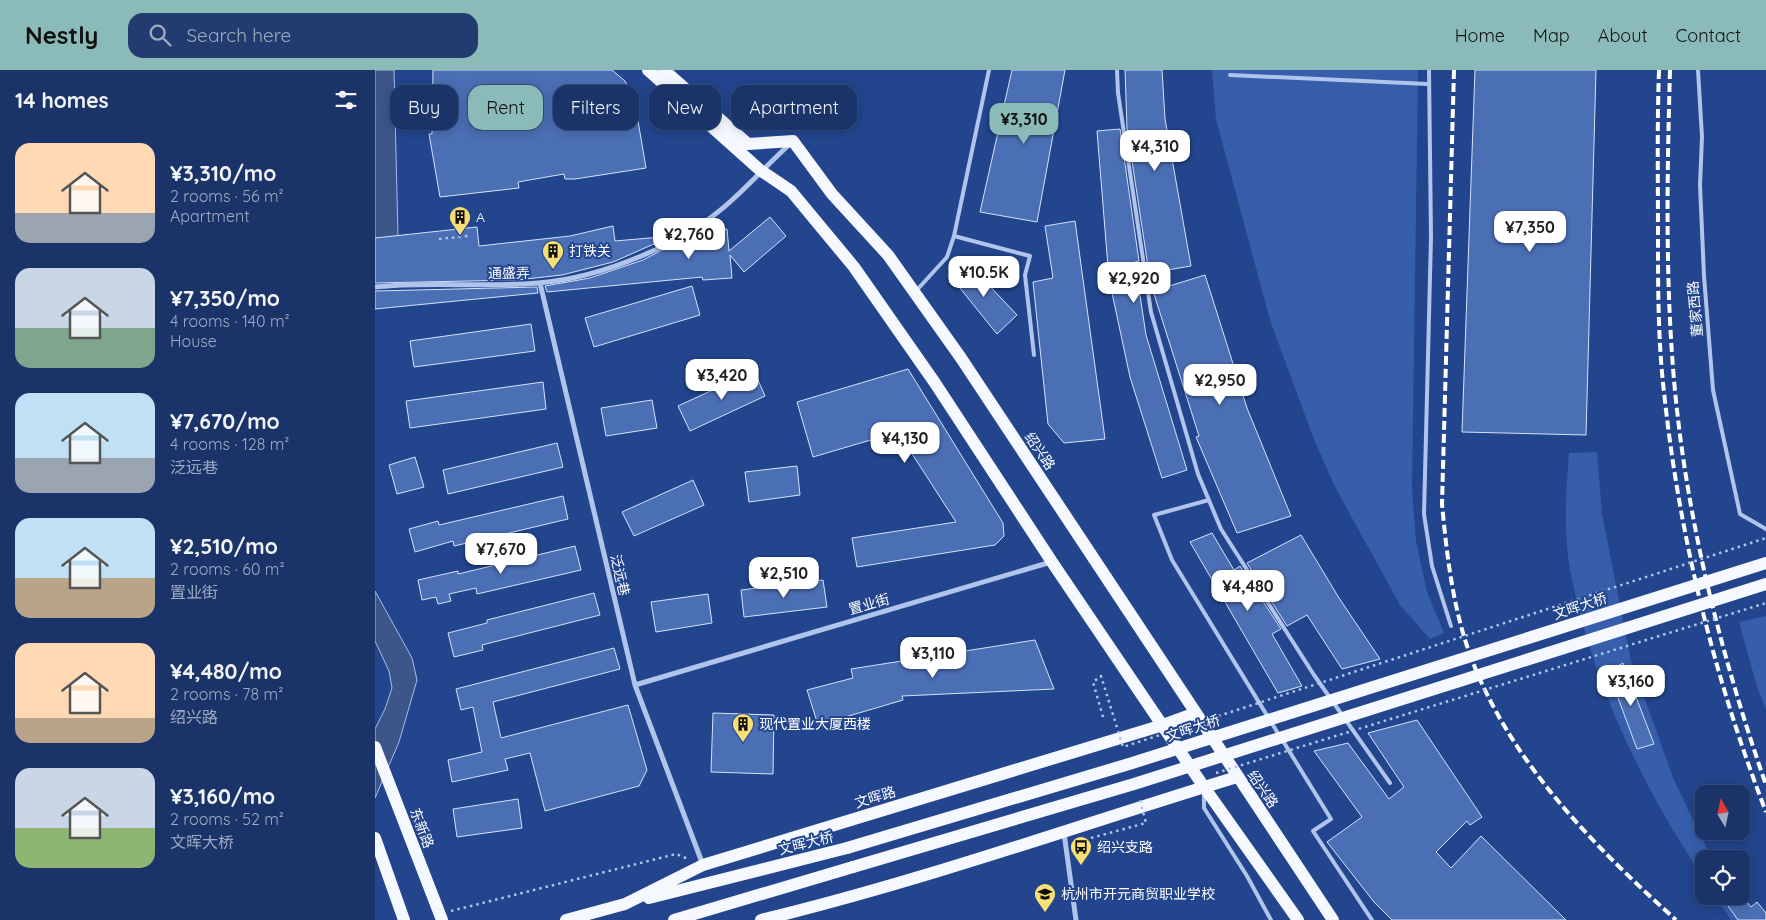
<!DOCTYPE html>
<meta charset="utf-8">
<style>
:root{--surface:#1a346a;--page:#233c70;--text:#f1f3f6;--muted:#9faac1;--line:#384f7e;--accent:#8bbbb9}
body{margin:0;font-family:Quicksand,"Noto Sans SC",sans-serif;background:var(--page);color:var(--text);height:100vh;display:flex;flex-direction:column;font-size:19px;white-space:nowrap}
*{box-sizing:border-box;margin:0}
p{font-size:16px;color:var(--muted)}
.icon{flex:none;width:28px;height:28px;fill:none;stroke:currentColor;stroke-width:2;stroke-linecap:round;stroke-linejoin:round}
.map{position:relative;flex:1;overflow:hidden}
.details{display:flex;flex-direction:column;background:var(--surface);width:375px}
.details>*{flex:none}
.guide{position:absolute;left:15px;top:15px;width:475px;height:45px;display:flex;gap:10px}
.needle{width:32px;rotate:351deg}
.fabs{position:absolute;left:1320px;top:715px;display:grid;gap:10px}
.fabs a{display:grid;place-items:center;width:55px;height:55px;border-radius:10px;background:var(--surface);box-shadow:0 2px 12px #0003,0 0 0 1px var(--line);font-size:25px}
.price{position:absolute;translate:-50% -42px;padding:0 11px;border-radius:10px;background:#fff;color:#222;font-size:16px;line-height:32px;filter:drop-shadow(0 1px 2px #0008)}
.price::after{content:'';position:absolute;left:50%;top:30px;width:15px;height:11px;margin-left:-8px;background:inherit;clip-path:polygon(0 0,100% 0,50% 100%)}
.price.on{background:var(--accent);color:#111}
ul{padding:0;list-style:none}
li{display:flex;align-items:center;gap:15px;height:125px;padding:0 15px}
li span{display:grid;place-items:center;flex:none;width:140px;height:100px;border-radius:15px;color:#555}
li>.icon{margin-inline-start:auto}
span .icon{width:60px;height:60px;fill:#fffc;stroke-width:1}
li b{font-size:21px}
h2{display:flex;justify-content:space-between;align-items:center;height:60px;padding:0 15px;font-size:21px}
.chip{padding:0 18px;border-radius:15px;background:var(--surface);box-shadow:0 2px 12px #0003,0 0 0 1px var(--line);font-size:18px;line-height:45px}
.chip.on{background:var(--accent);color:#111}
header{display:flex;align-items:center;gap:30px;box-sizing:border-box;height:70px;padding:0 25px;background:var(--accent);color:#111}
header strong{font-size:24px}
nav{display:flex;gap:28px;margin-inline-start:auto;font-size:18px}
.search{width:350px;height:45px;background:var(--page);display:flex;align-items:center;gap:12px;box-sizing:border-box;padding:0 18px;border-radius:15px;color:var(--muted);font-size:19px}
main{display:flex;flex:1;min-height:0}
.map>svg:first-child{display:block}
</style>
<header>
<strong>Nestly</strong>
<div class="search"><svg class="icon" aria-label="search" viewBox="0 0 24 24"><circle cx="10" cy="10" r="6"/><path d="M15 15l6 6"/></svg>Search here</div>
<nav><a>Home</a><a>Map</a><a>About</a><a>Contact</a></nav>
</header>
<main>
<section class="details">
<h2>14 homes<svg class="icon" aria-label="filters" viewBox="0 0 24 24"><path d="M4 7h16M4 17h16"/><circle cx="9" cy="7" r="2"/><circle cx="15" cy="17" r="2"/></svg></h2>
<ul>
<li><span style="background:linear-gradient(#ffd9b3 70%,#9aa5b1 0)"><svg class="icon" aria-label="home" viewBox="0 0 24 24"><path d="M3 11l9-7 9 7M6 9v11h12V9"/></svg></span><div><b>¥3,310/mo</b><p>2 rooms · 56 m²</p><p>Apartment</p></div></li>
<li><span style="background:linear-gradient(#c9d6e8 60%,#7fa58c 0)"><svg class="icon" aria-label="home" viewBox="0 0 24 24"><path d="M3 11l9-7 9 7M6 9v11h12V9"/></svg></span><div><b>¥7,350/mo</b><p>4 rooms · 140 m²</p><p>House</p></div></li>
<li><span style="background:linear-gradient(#bfe0f5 65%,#9aa5b1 0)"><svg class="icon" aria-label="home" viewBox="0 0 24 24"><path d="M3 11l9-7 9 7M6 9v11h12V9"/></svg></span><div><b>¥7,670/mo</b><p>4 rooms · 128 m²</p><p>泛远巷</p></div></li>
<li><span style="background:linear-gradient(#bfe0f5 60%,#b9a48a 0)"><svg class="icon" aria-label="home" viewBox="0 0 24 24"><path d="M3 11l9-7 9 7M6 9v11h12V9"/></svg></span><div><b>¥2,510/mo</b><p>2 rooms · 60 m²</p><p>置业街</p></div></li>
<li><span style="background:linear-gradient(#ffd9b3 75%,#b9a48a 0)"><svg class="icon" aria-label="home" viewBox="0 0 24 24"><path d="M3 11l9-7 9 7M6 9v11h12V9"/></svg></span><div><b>¥4,480/mo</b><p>2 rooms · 78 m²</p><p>绍兴路</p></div></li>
<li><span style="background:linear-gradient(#c9d6e8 60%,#8fb573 0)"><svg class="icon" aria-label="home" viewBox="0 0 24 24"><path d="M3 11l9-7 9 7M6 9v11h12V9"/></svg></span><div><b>¥3,160/mo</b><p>2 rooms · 52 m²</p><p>文晖大桥</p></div></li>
</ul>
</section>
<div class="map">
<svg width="1391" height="850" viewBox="0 0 1391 850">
<rect width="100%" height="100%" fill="#22458d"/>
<path fill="#365eab" d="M837 0H1043L1037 418 1041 471 1052 522 1069 563 1055 569 1025 535 959 415 938 367 895 250 841 49Z
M1222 382 1227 444 1256 591 1299 710 1337 789H1329V809C1267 716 1218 615 1196 505 1188 465 1191 423 1194 383Z
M1391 546V639L1382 617 1364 552Z
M1340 826H1361L1376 850H1356Z"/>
<path fill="#3c568a" stroke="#a5beed" d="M0 0H19L23 166 0 169Z
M0 521 37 588 42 610 24 672 0 728V659L10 639 17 618 14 601 0 571Z"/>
<path fill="#4b6fb5" stroke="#d6e2f9" d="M58 0H237L250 11 260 33 271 98 200 109H190L189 104 143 112 144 118 65 127 54 64H57Z
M637 0H690L662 152 605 142Z
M750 0H787L790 49 816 196 774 203 752 58Z
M1100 0H1221L1211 365 1087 362Z
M745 59 764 191 760 192 771 265 812 400 787 408 755 307 734 209 722 61Z
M395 147 411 166 369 202 355 185 357 208 328 210 327 207 172 222 170 216 215 208 268 190 323 161 352 159 354 181Z
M700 151 730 369 689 373 673 354 658 212 678 208 670 156Z
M238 156 240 171 297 166 238 192 187 205 142 210 0 213V168L102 157 104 176 195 166Z
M592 192 642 245 622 264 576 207Z
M830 205 872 338 916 446 862 463 821 367 824 366 778 221Z
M317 216 325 245 219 277 210 248Z
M162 217 163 223 0 239V221Z
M156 254 160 281 39 297 35 271Z
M533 299 628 453 629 466 620 475 482 497 477 468 581 452 523 362 438 387 422 332Z
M379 301 390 326 315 361 303 336Z
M168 312 171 339 35 358 31 331Z
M277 330 282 358 231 366 226 338Z
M182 373 188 397 73 424 68 400Z
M40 387 49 417 22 424 14 395Z
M422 396 425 425 374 432 370 402Z
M318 410 329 435 259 466 247 442Z
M188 426 193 449 79 476 78 471 40 482 34 459 63 451 64 455Z
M837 463 859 500 865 496 906 559 897 564 927 616 903 623 815 472Z
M926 465 964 528 1005 589 967 599 932 545 912 556 872 493Z
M200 476 206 500 102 524 101 518 74 524 76 531 63 534 61 527 47 530 43 510 83 501V504Z
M448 510 452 537 369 547 366 520Z
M219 523 225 545 107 575 108 580 79 587 73 563 112 553V550Z
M333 524 337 553 281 562 276 532Z
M660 570 679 619 527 626 528 630 443 655 432 620 478 608 476 599Z
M239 578 245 599 118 632 126 668 253 635 272 700 264 716 170 741 155 683 130 689 133 700 77 712 73 690 107 682 98 637 86 640 81 619Z
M1248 593 1279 674 1262 679 1233 601Z
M338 643 399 645 398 704 336 702Z
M1042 650 1107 747 1095 755 1092 751 1061 782 1076 798 1106 766 1191 850H1017L999 832 952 772 987 747 939 681 973 673 1014 729 1029 717 993 663Z
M143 729 147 758 82 767 78 739Z
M1346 826H1367L1376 837 1382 832 1391 843V850H1363Z"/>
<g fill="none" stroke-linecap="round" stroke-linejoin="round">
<path stroke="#b1c5ec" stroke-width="2.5" stroke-dasharray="2.5 4" stroke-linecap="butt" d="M64 169 93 166
M76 841 301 784 313 789"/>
<path stroke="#b1c5ec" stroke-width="4" d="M742 0 743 23 776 242 823 404 846 459 939 605 1015 713
M1054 0 1056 167 1049 444 1057 496 1076 556
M1323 0 1327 67 1325 115 1329 206 1338 320 1365 444 1391 459
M855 5 1053 14
M579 166 655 186 650 205 659 285
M541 221 572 187 579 166 614 0
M834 430 779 445 797 490 904 665
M908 671 956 749 938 761 997 850
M829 724V738L872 806 896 850"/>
<path stroke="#b1c5ec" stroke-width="5" d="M165 213 260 615 328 795
M0 217C54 211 109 218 163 213 227 208 309 174 356 131 377 112 395 92 416 73
M260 615 676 492
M689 763 701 850"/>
<path stroke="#f6f8ff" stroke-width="12" d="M273 0 385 100 416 121 479 197 560 313 677 492 829 717 923 850
M289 0 373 74 418 71 457 124 513 185 586 288 958 850
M0 677 67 850
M0 768 29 850
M274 828 472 778
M191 850 250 834 328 795 788 655 821 643
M299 850 478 797
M386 850C548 811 704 755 862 707"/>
<path stroke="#fff" stroke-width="4" stroke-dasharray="9 4" stroke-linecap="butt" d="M1079 0 1067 434C1072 487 1078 540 1097 590 1137 694 1220 777 1301 850
M1284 0C1282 56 1283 111 1283 167 1283 218 1283 271 1289 322 1304 465 1339 607 1391 742
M1295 0C1292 107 1290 215 1300 321 1313 456 1347 588 1391 715"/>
<path stroke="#b1c5ec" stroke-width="2.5" stroke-dasharray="2.5 4" stroke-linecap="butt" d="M728 647 718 612 726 606 748 677 1391 468
M841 703 1391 533
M716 768 771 753 764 727"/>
<path stroke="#f6f8ff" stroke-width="12" d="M472 778 754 694 1391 493
M478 797 759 714 1391 514"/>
</g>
<defs>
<g id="building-pin" transform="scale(1.125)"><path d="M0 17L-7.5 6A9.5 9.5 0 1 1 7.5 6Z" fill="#f8df73" stroke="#22458d"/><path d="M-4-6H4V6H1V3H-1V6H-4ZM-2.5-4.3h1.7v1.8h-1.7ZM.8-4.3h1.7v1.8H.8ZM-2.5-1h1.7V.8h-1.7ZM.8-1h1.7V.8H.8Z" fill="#111"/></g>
<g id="bus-pin" transform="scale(1.125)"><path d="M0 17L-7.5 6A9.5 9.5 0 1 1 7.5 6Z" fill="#f8df73" stroke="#22458d"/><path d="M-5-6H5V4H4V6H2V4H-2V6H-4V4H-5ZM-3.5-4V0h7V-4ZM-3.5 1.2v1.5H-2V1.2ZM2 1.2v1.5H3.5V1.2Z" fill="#111"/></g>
<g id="school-pin" transform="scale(1.125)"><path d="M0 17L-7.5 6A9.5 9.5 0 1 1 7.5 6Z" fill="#f8df73" stroke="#22458d"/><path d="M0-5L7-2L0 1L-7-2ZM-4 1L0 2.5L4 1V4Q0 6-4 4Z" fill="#111"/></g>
</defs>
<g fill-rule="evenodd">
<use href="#building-pin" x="85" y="147"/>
<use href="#building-pin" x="178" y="181"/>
<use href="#building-pin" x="368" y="654"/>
<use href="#bus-pin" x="706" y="777"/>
<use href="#school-pin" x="670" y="824"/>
</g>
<g text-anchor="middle" stroke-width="4" stroke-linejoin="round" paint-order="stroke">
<g font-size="14" fill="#fff" stroke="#22458d" text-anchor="start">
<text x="101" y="152">A</text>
<text x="194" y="186">打铁关</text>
<text x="384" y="659">现代置业大厦西楼</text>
<text x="722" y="782">绍兴支路</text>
<text x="686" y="829">杭州市开元商贸职业学校</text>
</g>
<g font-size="14" fill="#fff" stroke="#22458d">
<text transform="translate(134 203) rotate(-1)" y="5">通盛弄</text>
<text transform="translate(1320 239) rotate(-95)" y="5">董家西路</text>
<text transform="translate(665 381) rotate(56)" y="5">绍兴路</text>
<text transform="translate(245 505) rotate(77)" y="5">泛远巷</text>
<text transform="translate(494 534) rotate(-16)" y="5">置业街</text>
<text transform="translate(1205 536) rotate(-18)" y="5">文晖大桥</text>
<text transform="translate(818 658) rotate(-18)" y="5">文晖大桥</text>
<text transform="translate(888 719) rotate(56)" y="5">绍兴路</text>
<text transform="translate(500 727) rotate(-17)" y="5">文晖路</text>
<text transform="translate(47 758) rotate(69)" y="5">东新路</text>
<text transform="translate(431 773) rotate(-14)" y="5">文晖大桥</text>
</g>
</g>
</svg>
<div class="fabs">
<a><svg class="needle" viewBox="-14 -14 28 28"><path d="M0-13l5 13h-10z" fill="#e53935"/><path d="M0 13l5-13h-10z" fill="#9faac1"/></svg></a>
<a><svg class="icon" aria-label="locate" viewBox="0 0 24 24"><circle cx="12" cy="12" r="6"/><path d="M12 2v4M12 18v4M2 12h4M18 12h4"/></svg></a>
</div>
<b class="price on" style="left:649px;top:75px">¥3,310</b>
<b class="price" style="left:780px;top:102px">¥4,310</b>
<b class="price" style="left:1155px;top:183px">¥7,350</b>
<b class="price" style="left:314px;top:190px">¥2,760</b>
<b class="price" style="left:609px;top:228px">¥10.5K</b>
<b class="price" style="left:759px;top:234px">¥2,920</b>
<b class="price" style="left:347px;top:331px">¥3,420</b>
<b class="price" style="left:845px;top:336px">¥2,950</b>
<b class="price" style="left:530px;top:394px">¥4,130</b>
<b class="price" style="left:126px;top:505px">¥7,670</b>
<b class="price" style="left:409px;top:529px">¥2,510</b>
<b class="price" style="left:873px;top:542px">¥4,480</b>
<b class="price" style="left:558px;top:609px">¥3,110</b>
<b class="price" style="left:1256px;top:637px">¥3,160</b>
<div class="guide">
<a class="chip">Buy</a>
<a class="chip on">Rent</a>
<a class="chip">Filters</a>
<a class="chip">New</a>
<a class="chip">Apartment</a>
</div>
</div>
</main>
